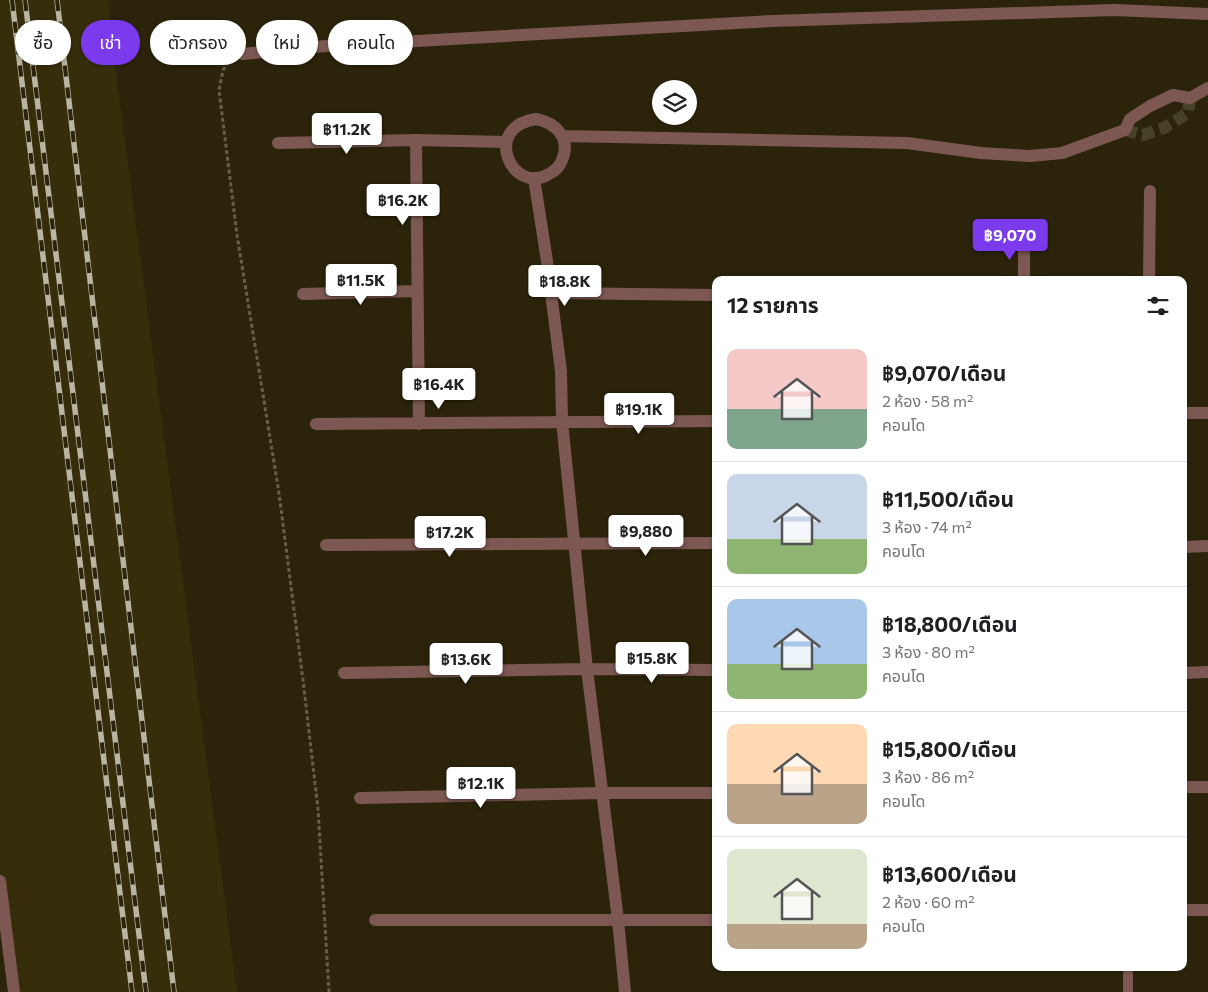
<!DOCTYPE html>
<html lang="th">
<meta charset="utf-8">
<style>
:root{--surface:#fff;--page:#f2f2f2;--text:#202124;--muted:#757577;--line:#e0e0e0;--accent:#7c3aed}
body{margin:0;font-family:Commissioner,"Noto Sans Thai",sans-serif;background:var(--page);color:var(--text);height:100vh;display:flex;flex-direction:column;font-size:19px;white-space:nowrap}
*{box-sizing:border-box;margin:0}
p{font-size:16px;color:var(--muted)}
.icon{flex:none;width:28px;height:28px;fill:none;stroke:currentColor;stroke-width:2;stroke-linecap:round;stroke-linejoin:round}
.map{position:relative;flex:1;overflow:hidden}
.sheet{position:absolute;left:712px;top:276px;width:475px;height:695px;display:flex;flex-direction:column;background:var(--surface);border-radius:10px;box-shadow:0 1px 4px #0004}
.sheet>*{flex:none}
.top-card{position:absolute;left:15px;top:20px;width:475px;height:45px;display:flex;gap:10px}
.tools{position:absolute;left:652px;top:80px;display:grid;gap:10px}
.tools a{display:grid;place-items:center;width:45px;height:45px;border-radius:50%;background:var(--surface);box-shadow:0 1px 4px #0004;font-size:25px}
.price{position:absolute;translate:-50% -42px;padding:0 11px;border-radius:5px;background:#fff;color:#222;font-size:16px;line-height:32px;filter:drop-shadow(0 1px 2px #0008)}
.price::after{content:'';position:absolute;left:50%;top:30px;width:15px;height:11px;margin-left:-8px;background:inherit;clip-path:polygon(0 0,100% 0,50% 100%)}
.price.on{background:var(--accent);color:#fff}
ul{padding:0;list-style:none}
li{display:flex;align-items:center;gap:15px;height:125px;padding:0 15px}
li+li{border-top:1px solid var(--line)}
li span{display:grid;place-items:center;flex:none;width:140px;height:100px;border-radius:10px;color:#555}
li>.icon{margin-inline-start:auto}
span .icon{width:60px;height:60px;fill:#fffc;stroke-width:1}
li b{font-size:21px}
h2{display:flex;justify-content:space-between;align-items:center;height:60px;padding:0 15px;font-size:21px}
.tag{padding:0 18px;border-radius:22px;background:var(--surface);box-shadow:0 1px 4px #0004;font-size:18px;line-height:45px}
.tag.on{background:var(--accent);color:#fff}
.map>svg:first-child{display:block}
</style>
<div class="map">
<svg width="1208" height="992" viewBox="0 0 1208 992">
<rect width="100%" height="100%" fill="#2b240a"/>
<path fill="#362d0b" d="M0 0H108L112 43 237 992H8L0 915Z"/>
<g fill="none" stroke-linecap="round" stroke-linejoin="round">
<path stroke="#474128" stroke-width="12" stroke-dasharray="12 6" stroke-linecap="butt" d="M1125 130 1143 135 1164 128 1188 113 1190 98"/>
<path stroke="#666049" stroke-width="3" stroke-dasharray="4 2.5" stroke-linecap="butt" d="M229 62 223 70 219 90 237 235 279 493 303 680 318 809 329 992"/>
<path stroke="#7d5852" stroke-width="10" d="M1128 968V992"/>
<path stroke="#7d5852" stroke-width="12" d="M243 54 310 47 772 21 1114 10 1208 14
M536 119C557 123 571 139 562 160 560 166 555 171 549 174 512 196 481 127 536 119Z
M564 136 907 143 981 153 1030 156 1062 153 1125 130 1130 119 1150 106 1173 95 1190 98 1208 88
M278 143 416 140
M534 178 547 261 551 293 716 295
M1024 241V280
M1149 280 1150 191
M551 293 561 371 562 421 587 669 618 920 625 992
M303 294 417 291
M1184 413H1208
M316 424C449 424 583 421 716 421
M419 424 416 140 506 142
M326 545 716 543
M1184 547 1208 546
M344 673 587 669 716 670
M1184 673 1208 672
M1184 787H1208
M360 798 602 793H716
M0 881 14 992
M1184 910H1208
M375 920H716"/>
<g stroke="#bab5a3" stroke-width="5.5">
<path id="rail" d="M12 0 132 992
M25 0 146 992
M57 0 174 992"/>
</g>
<use href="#rail" stroke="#2b240a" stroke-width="4" stroke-dasharray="11" stroke-linecap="butt"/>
</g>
</svg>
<div class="tools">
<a><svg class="icon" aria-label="layers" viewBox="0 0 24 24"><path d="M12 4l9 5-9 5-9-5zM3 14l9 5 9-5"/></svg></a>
</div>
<b class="price" style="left:347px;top:155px">฿11.2K</b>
<b class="price" style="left:403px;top:226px">฿16.2K</b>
<b class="price on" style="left:1010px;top:261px">฿9,070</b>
<b class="price" style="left:361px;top:306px">฿11.5K</b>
<b class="price" style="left:565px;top:307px">฿18.8K</b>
<b class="price" style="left:439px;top:410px">฿16.4K</b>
<b class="price" style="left:639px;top:435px">฿19.1K</b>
<b class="price" style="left:646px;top:557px">฿9,880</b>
<b class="price" style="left:450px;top:558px">฿17.2K</b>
<b class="price" style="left:652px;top:684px">฿15.8K</b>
<b class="price" style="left:466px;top:685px">฿13.6K</b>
<b class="price" style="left:481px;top:809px">฿12.1K</b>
<div class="top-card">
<a class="tag">ซื้อ</a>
<a class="tag on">เช่า</a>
<a class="tag">ตัวกรอง</a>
<a class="tag">ใหม่</a>
<a class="tag">คอนโด</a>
</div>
<section class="sheet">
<h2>12 รายการ<svg class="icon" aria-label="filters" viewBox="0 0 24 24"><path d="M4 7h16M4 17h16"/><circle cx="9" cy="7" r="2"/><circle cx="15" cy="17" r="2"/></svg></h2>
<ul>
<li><span style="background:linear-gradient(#f6c9c9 60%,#7fa58c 0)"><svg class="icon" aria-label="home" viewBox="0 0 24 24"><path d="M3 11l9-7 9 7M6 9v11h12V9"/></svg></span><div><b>฿9,070/เดือน</b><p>2 ห้อง · 58 m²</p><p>คอนโด</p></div></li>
<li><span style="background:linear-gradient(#c9d6e8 65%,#8fb573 0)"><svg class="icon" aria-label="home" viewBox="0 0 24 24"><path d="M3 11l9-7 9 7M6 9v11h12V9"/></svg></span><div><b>฿11,500/เดือน</b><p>3 ห้อง · 74 m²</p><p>คอนโด</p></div></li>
<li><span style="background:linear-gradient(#a9c7e8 65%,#8fb573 0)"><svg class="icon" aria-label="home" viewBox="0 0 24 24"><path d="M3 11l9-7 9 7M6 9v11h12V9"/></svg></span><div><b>฿18,800/เดือน</b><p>3 ห้อง · 80 m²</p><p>คอนโด</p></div></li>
<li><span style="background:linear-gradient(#ffd9b3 60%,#b9a48a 0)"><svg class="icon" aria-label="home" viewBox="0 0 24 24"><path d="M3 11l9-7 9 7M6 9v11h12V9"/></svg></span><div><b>฿15,800/เดือน</b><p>3 ห้อง · 86 m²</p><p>คอนโด</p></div></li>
<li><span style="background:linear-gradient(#dfe7d0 75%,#b9a48a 0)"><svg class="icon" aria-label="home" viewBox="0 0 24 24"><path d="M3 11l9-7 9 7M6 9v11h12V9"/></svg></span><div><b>฿13,600/เดือน</b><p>2 ห้อง · 60 m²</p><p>คอนโด</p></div></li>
</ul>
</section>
</div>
